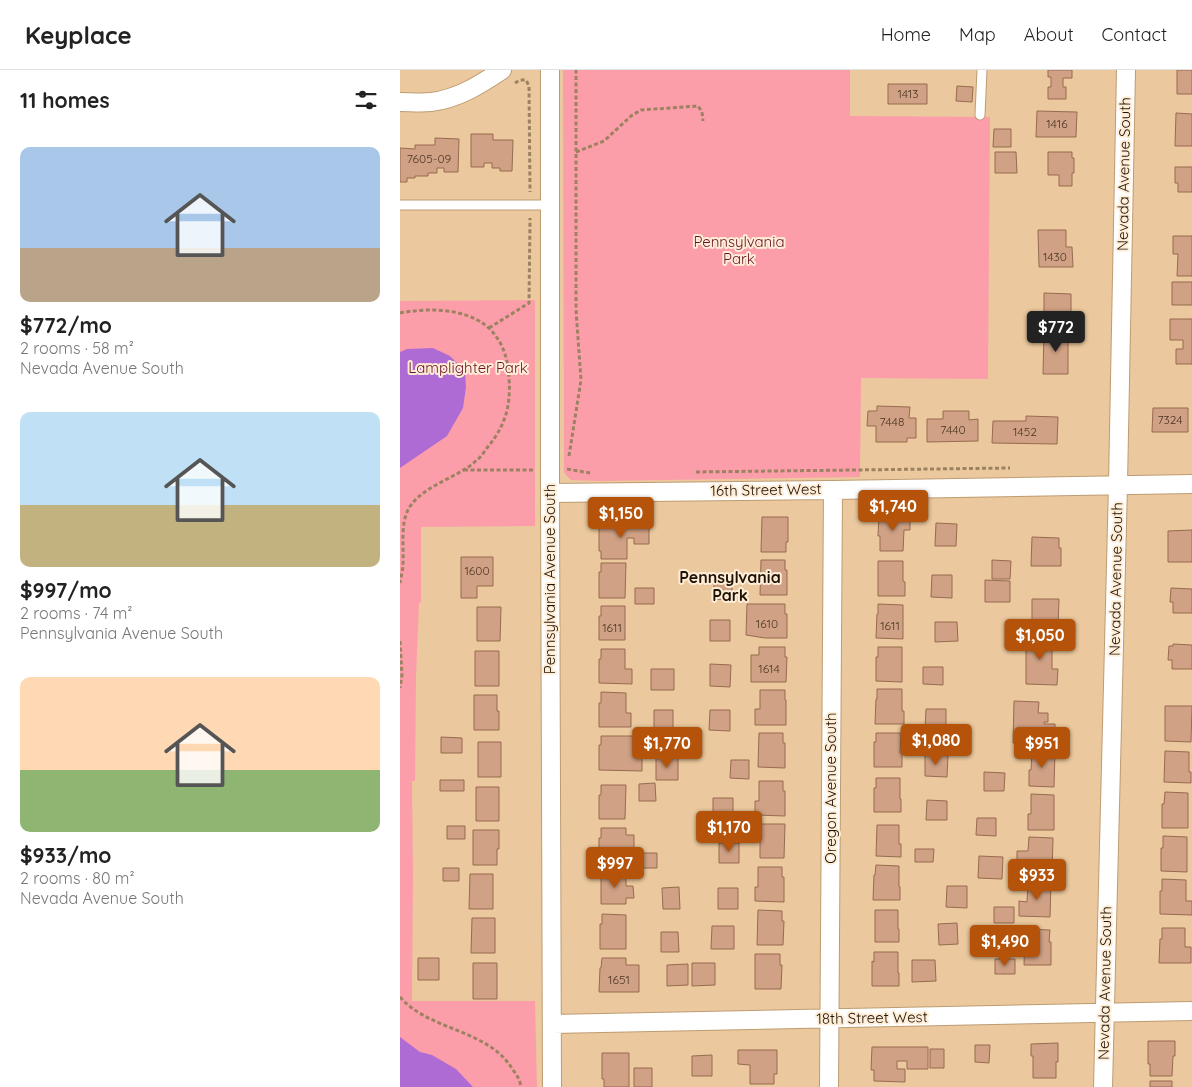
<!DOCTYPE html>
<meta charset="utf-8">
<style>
:root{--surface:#fff;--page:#f2f2f2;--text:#222;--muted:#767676;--line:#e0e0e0;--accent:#b45309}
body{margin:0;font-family:Quicksand,sans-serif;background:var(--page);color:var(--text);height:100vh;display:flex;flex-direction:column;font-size:19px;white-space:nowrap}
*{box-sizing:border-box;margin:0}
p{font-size:16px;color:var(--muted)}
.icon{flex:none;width:28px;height:28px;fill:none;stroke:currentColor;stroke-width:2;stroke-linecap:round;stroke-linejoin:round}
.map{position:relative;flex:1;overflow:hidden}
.panel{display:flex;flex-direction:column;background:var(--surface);width:400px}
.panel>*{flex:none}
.price{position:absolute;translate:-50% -42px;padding:0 11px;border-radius:5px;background:var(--accent);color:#fff;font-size:16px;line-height:32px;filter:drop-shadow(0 1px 2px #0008)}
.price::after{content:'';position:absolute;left:50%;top:30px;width:15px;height:11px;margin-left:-8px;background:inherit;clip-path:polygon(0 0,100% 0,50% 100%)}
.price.selected{background:#222;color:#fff}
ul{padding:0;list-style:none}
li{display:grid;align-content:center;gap:10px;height:265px;padding:0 20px}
li span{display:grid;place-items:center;height:155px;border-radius:10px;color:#555}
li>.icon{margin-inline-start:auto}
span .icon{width:90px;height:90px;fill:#fffc;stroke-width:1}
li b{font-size:21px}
h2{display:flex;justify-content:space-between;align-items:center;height:60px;padding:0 20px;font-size:21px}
header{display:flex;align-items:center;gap:30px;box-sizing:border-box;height:70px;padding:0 25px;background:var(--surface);border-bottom:1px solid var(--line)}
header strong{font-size:24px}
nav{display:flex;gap:28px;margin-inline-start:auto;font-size:18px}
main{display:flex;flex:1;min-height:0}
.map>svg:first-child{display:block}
</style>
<header>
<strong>Keyplace</strong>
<nav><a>Home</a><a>Map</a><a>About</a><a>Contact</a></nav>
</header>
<main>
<section class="panel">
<h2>11 homes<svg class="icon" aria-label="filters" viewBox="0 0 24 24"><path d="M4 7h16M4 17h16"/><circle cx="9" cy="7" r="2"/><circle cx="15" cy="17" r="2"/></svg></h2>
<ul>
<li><span style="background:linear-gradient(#a9c7e8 65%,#b9a48a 0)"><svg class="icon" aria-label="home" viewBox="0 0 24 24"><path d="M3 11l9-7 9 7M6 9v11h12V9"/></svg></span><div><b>$772/mo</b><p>2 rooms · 58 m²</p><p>Nevada Avenue South</p></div></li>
<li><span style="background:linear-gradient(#bfe0f5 60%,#c2b280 0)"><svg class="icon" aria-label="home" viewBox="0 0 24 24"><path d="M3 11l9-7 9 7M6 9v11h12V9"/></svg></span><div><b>$997/mo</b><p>2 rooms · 74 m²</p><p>Pennsylvania Avenue South</p></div></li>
<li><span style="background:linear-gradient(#ffd9b3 60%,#8fb573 0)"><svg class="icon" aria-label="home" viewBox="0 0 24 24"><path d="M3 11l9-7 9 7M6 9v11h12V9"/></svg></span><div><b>$933/mo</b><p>2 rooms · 80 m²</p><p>Nevada Avenue South</p></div></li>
</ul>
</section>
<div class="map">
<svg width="792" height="1017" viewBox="0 0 792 1017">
<rect width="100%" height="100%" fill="#ebc89d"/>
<path fill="#fc9ea9" d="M163 0H450V46L590 47 588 309 461 308 460 407 199 411 171 410 165 404 164 401Z
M135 230V456L21 457V532L19 533 16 606 15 711H12L13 804 12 931H135L137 1017H0V231Z"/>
<path fill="#af6bd4" d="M33 278 50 286 65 301 66 317 63 338 47 366 0 398V282L7 279Z
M0 967 20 982 32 985 56 999 73 1017H0Z"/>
<path fill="#d0a184" stroke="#976b4f" d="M648 0H672V8H663V17H666V29H648V17H651V7H648Z
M777 0H792V24H777Z
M488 14H527V34H488Z
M557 16 573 17 572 32 556 31Z
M637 41 677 42 676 67H636Z
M776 43 792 44V76H775Z
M594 59H611V77H593Z
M71 64H93V70H113L112 101H100V98H92V93H84V97H71Z
M35 68 59 69 58 102H44V98H37V103H28V106H15V108H7V112H0V78L15 79V75H35Z
M595 82H616L617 103H595Z
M648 82H672V88H674V103H672V116H659V105H648Z
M775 97H792V122H778V113H775Z
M638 160H666V177H672L673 197H639Z
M773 166H792V206H777L778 184H773Z
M772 212H792V235H772Z
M644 223 671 224V255L644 254Z
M770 249H792V294H776V279H783V270H770Z
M644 262H668V304H643Z
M477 336 510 337 509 348H516V368H507V372H476V356H467L468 341H477Z
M753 338H788V362H752Z
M543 341H569V350L578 349V371L527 372V349H543Z
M626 346 658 347 657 374 592 373 593 351H626Z
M479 445 510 446V460H504L503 481H480V466H478Z
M362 447H388V472H386V482H361Z
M536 453 557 454 556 476H535Z
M199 454H249V474H234V468H227V489H201V481H199Z
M792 460V492H768V461Z
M632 467 659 468V478H661V496H631Z
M61 487H93V516H77V528H61Z
M361 490H385V500H387V525H360Z
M592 490 611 491 610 509H592Z
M478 491H503V511L505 512V526H478Z
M201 493H226L225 528H199V502H201Z
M532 505H552V528L531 527Z
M585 510 610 511V532H585Z
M314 511 332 512V530L314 529Z
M235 518H254V534H235Z
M771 518 792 519V543H773V532H770Z
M632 529H659L658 557H632Z
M347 534H385V544H387V568H365L346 565Z
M478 534 503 535V569L476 568 477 544H478Z
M201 536H225V570H199V546H201Z
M77 537H101L100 571H77Z
M310 550H330V571H310Z
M535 552H557L558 571 535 572Z
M626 565H652V599H658L657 615 626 614Z
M773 574 792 575V599H772V590H768L769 576H773Z
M359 577H385V587H387L386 612H351V585H359Z
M478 577H502V612L476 611V587H478Z
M201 579H225V599H232V614L199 613V589H201Z
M75 581H99V616H75Z
M310 594 331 595 330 617 310 616Z
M523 597H543V615L523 614Z
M251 599H274V620H251Z
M477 619H502V641H504V654H475L476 629H477Z
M360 620H385V630H386V655H355V639H360Z
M201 622 226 623V643H231V657H199V633H201Z
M74 625H97V641H99V660H74Z
M614 631 639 632 638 643H648V652H644V654H655V674L613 673Z
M765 636H792L791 672 765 671Z
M526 639H546V660H525Z
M254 640H273V662H254Z
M310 640H330V661L309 660Z
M359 663H383V673H385V698L358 697Z
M476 663H501L500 683H502V697H474V672H476Z
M201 666H242V701L199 700V675H201Z
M41 667 62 668V683H41Z
M78 672H101V707H78Z
M632 681H655L654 717 629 716V700H631Z
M765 681 789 682V702H791V713L764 712Z
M525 685H548L547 707 525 706Z
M256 687H278V710H256Z
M331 690H349V709L330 708Z
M584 702 605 703 604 721H584Z
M476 708H500V729H501V742H474V718H476Z
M40 710H64V721H40Z
M359 711H383V721H385V746L355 745V731H359Z
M255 713 256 731H239V714Z
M201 715H226L225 749H199V725H201Z
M76 717H99V751H76Z
M765 722 788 723V758H762V734H764Z
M631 724 654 725V760H628V744H631Z
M313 728H333V752L313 753Z
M527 730 547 731V750H526Z
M577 748H596V766L576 765Z
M358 754H385L384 788H360V763H358Z
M477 755H499V774H501V787L476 786Z
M47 756H65V769H47Z
M201 758H226V765H234V779H230V792H199V768H201Z
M73 760H99V779H97V795H73Z
M763 766 787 767V802L761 801V778H763Z
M629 767 653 768 652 804 617 803V781H628Z
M319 773H339V793H319Z
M515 779H534L533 792H515Z
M240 783H257V798H240Z
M579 786 603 787 602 809 578 808Z
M476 795 499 796V817H500V830H473L474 805H475Z
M358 797H382V807H384V832L355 831V817H358Z
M43 798H59V811H43Z
M201 803H226V816H233L234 828H226V834H201Z
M70 804H93V839H69Z
M762 809 786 810V831H792V845L760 844V821H762Z
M628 812 651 813 650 847 619 846V831L627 832Z
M547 816H567V838L546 837Z
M279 817 280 839H263L262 818Z
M318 818H338V839H318Z
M594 837H614V853H594Z
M358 840 382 841V851H384L383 875H357Z
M475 840H498V859H499V872H475Z
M202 844 226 845V879H200V854H202Z
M72 848H95V883H71Z
M557 853 558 874 539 875 538 854Z
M312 856H334V879H311Z
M762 858H785V877H791V893H759L760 869H762Z
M625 859 650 860 649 872H651V895H624Z
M261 862H278L279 882H261Z
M474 882H498V903H499V916H472V891L474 892Z
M355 884H380V895H382L381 919H355Z
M18 888H39V910H18Z
M202 888H226V895H239V922H199L200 898H201Z
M595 889H615V904H595Z
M512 890H535L536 911 512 912Z
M73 893H97V929H73Z
M292 893H315V915L292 916Z
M288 894V915L267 916V895Z
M748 971H775V986H773L772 1006H750V994H748Z
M658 973V992H656V1008H633V986H631V974Z
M575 975H590L589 993 575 992Z
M472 977H528V999H507V991H497V999H505V1012L474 1011V1000H471Z
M530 979H544V998H530Z
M338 980H377V1004H374V1014H350V995L338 994Z
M202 983H229V1017H204V1009H202Z
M312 985V1006H292V986Z
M234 998H252V1017H234Z
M750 1011H772V1017H750Z"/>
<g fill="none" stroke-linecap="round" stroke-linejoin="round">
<g stroke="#be9c72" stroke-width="11">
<path id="service" d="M580 45 582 0
M1 135H150"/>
</g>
<g stroke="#be9c72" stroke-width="20">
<path id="minor" d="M150 0V423L152 1017
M0 32C10 32 21 33 31 32 58 29 81 14 102 0
M150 423 433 420 792 414
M152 954 792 941
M429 1017 433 420
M703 1017 718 414 726 0"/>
</g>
<path stroke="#9c8261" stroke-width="3" stroke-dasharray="4 2.5" stroke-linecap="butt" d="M115 13 120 10H126L129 16 130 122
M176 82 204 71 231 46 241 40 298 36 302 42 303 51
M0 243C31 237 75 238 95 265 105 278 108 292 109 308 111 337 105 356 87 378 84 382 81 387 77 390 58 408 23 415 9 438 0 454 4 475 3 494 3 500 1 506 0 513
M89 258 129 233 130 148
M169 386 181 310 176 240V0
M167 399 190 403
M64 400H133
M296 402 610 398
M0 571 2 605 0 618
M0 927C29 961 89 959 113 1000 117 1005 120 1010 121 1017"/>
<use href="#service" stroke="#fff" stroke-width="9"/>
<use href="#minor" stroke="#fff" stroke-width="18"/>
</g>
<g text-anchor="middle" stroke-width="4" stroke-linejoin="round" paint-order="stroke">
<g font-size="12" fill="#4b3624">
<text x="508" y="28">1413</text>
<text x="657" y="58">1416</text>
<text x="29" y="93">7605-09</text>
<text x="655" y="191">1430</text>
<text x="770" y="354">7324</text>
<text x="492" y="356">7448</text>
<text x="553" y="364">7440</text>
<text x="625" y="366">1452</text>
<text x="77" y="505">1600</text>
<text x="367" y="558">1610</text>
<text x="490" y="560">1611</text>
<text x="212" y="562">1611</text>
<text x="369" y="603">1614</text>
<text x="219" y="914">1651</text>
</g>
<g font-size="15" fill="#1f1304" stroke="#ffedd7">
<text transform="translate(724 104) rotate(-89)" y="5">Nevada Avenue South</text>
<text transform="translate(366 420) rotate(-1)" y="5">16th Street West</text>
<text transform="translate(150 509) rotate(-90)" y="5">Pennsylvania Avenue South</text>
<text transform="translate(716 509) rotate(-89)" y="5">Nevada Avenue South</text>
<text transform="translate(431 718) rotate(-90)" y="5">Oregon Avenue South</text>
<text transform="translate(705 913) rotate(-89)" y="5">Nevada Avenue South</text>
<text transform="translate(472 948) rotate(-1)" y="5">18th Street West</text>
</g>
<g font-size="15" fill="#681428" stroke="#ffedd7">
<text x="339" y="177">Pennsylvania<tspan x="339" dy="17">Park</tspan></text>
<text x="68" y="303">Lamplighter Park</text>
</g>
<g font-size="16" font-weight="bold" fill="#1f1304" stroke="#ffedd7">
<text x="330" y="513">Pennsylvania<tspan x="330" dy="18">Park</tspan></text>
</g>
</g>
</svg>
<b class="price selected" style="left:656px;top:283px">$772</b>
<b class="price" style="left:493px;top:462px">$1,740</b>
<b class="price" style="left:221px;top:469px">$1,150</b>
<b class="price" style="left:640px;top:591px">$1,050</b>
<b class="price" style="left:536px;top:696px">$1,080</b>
<b class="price" style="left:267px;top:699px">$1,770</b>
<b class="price" style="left:642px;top:699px">$951</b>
<b class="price" style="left:329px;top:783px">$1,170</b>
<b class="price" style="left:215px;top:819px">$997</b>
<b class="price" style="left:637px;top:831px">$933</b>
<b class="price" style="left:605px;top:897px">$1,490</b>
</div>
</main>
